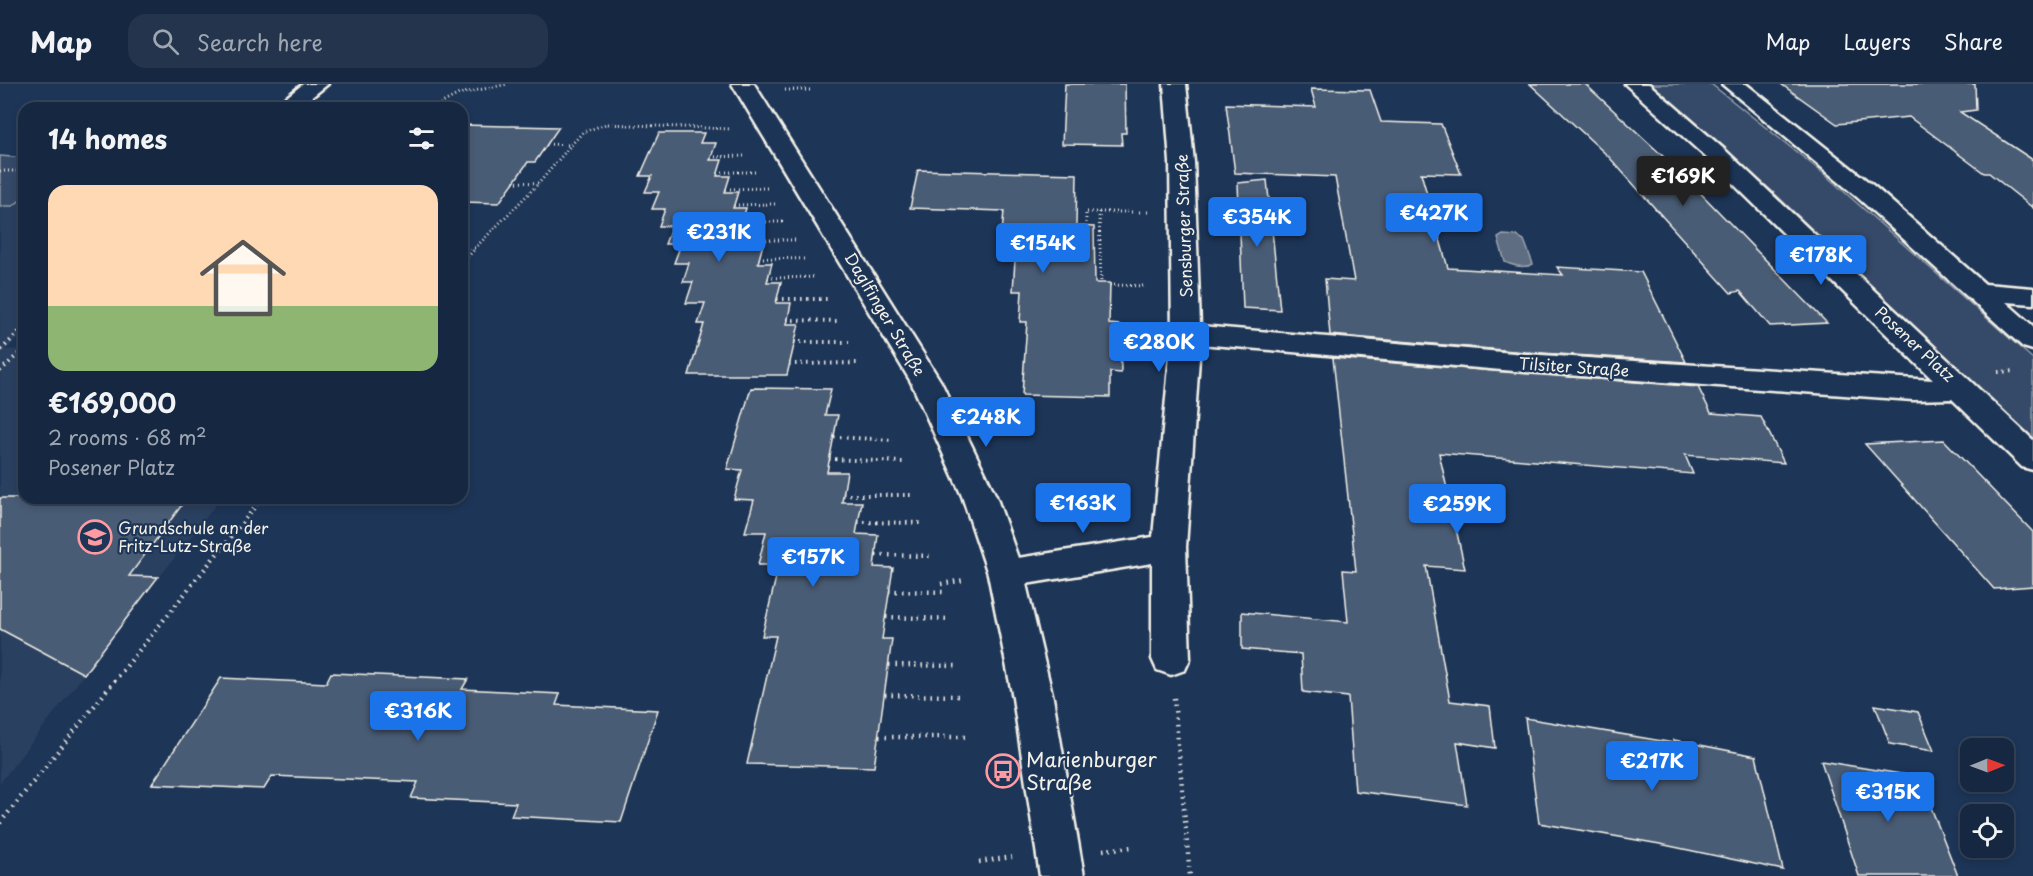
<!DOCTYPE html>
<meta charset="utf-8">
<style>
:root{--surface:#162841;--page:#23344c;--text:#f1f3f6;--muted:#9ea6b1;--line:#35445a;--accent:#1a73e8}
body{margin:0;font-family:"Playpen Sans",sans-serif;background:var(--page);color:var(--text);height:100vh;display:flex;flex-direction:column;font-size:22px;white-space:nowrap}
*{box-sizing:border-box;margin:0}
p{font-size:20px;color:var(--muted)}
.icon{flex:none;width:33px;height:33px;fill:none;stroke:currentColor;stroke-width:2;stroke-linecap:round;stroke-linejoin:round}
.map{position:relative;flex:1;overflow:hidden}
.sheet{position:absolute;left:18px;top:18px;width:450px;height:402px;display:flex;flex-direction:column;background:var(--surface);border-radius:18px;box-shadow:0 3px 9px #0003,0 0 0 2px var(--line)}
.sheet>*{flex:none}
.needle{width:39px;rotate:89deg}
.buttons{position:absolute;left:1960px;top:654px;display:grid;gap:12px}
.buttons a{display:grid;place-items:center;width:54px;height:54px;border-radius:12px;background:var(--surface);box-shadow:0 3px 9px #0003,0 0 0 2px var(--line);font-size:30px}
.price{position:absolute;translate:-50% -51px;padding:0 14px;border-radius:6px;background:var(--accent);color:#fff;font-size:20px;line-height:39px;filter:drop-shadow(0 2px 3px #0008)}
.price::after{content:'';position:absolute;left:50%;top:36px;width:18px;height:14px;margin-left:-9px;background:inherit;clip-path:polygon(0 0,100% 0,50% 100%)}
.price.selected{background:#222;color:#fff}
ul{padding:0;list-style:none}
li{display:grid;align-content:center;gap:12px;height:318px;padding:0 30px}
li span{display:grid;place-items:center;height:186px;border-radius:18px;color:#555}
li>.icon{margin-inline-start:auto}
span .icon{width:108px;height:108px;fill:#fffc;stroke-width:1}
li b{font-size:26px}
h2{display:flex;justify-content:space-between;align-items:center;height:72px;padding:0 30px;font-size:26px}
header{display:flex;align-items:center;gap:36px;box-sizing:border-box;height:84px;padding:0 30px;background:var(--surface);border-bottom:2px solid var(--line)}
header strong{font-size:28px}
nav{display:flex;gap:33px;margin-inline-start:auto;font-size:21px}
.search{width:420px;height:54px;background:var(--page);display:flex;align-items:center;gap:15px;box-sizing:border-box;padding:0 21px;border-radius:18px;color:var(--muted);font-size:22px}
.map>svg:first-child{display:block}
</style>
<header>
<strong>Map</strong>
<div class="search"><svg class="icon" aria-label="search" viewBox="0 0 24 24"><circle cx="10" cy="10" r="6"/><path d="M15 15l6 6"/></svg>Search here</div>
<nav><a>Map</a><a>Layers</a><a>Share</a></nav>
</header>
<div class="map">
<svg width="2033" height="792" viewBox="0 0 2033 792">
<rect width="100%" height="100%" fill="#1d3557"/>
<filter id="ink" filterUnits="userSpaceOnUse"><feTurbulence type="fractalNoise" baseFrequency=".0167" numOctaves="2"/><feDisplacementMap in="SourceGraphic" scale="12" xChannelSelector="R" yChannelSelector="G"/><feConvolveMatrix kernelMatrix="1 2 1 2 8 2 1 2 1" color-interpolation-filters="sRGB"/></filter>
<g filter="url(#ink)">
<path fill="#2a4060" d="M0 106 24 107V248L6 266 24 265V414H221L0 699Z"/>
<path fill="#354a67" stroke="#949ea8" stroke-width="1.5" d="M1651 0H1711L1823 89 2033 275V356L1773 108Z
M0 72 24 74V113L13 122H0Z"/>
<path fill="#5e6d82" stroke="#9aa2ab" stroke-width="1.5" d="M1503 151 1517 152 1524 156 1533 180C1524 185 1514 182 1505 178L1498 154Z"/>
<path fill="#485b74" stroke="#f4f1e8" stroke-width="1.5" d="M1065 0H1125L1126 49H1121L1122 61 1062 60Z
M1530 0H1585L1679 87 1827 239 1770 242 1740 207 1731 209 1609 73Z
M1781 0H1975L1976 26 1960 28 2033 76V124L1989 89H1984L1909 33 1837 40Z
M1311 5 1370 6 1381 38 1441 40 1461 90 1421 89 1448 184 1563 191 1557 183 1641 188 1686 278 1525 268 1330 251 1325 195 1354 197 1335 93 1235 89 1226 20 1316 23Z
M462 41 559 43 535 78H528L499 119 462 118Z
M659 49H704L700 59H716L710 76H722L717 92H730L725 108H738L733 124H746L741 142H754L749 160H763L758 179H772L767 198H781L776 219H791L787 240H799L787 291H689L704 240H698L705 219H686L693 198H683L689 179H674L681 160H665L672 142H659L665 125H652L659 108H645L652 92H640Z
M918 86 1077 90 1076 142 1094 143 1095 199H1110L1109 240 1120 241 1121 289 1110 288V313L1022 311 1027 238H1020L1022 207H1013L1015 176H1009L1011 150 1002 149 1004 127 910 124Z
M1267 96 1280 226 1243 224 1238 99Z
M1333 274 1698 303 1711 329 1761 333 1784 379 1685 371 1693 390 1439 369 1465 485 1426 482 1450 617 1490 622 1495 664 1457 658 1467 721 1355 707 1348 613 1303 608 1301 570 1242 565V528L1348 538 1343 486 1356 487Z
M751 304 831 305 825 331H838L827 388H847L842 418H862L856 450 878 451 874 483 893 484 882 555H892L874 683 747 680 776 552H762L779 481H758L766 448H745L754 416 734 415 742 386 727 385Z
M1944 356 2033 448V502L1994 505 1865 360Z
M0 414H187L129 492 158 493 84 590 0 545Z
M331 589 468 595 462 605 560 610 556 621 658 626 621 738 511 732 516 719 411 714 418 698 272 692 264 705 152 700 221 594 326 599Z
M1875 621 1918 628 1934 667 1890 660Z
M1525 634 1674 659V656L1756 672 1783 786 1660 760 1539 739Z
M1821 677 1919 693 1958 792H1859Z"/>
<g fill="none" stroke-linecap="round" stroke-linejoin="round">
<g stroke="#f4f1e8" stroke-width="5">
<path id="minor" d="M303 0H328L298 24H273Z
M732 0H754L941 298 996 412 1018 474 1153 453 1172 250 1170 78 1164 0H1186L1194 78 1200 242 1525 270 1933 296 1709 76 1625 0H1649L1725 66 2033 356V386L2022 383 1952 315 1913 316 1525 288 1200 260 1186 463 1190 575 1185 586 1171 591 1157 586 1152 575V479L1026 500 1053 614 1084 792H1040L1013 614 988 490 962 412 911 298Z
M1722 0H1746L1875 103 1985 200 2033 204V220L2006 218 2033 242V266L2023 263 1857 113Z"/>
</g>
<path stroke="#f4f1e8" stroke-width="3" stroke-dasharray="1 3" stroke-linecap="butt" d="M785 6H812
M433 24 459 10 508 0
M547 60 571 61 583 48 606 40 731 45
M711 73 746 72
M0 87H24
M718 88H756
M513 98 539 99 571 61
M726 105 767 104
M734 121 775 120
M1099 128 1101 199
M742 138H786
M1086 143V128H1148
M750 156H796
M462 164H475L539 99
M759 174 806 175
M462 179 475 165
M768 194 815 193
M1110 201 1146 202"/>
<path stroke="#f4f1e8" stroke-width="4" stroke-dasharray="1.5 4.5" stroke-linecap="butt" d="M777 215H827
M787 236 838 237
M794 258H849
M1 266 24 243
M789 280 860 279
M0 287 24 265
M1998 288 2014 287
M834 353 894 356
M829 375 903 378
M843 411H914
M858 438 922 439
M223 463 262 414"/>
<path stroke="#f4f1e8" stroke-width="4.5" stroke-dasharray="1.5 5" stroke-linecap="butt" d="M876 471 933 472
M941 500 964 496
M889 507 944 508
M886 533 950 535
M889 581 956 582
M885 611 961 612
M1174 614 1190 792
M879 653H967
M0 739 224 461
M1103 766 1132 763
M979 778 1012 773"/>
<use href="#minor" fill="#1d3557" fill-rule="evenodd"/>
</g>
</g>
<defs>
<g id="school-ring" transform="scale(1.725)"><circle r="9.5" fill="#1d3557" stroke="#ff9aa2" stroke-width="1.5"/><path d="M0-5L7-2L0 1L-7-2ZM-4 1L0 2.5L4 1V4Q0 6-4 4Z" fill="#ff9aa2"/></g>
<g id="bus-ring" transform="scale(1.725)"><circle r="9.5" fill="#1d3557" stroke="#ff9aa2" stroke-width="1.5"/><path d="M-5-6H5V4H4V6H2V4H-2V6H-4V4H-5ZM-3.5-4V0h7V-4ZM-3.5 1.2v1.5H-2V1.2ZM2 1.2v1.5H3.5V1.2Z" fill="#ff9aa2"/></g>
</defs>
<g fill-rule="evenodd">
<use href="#school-ring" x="95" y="453"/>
<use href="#bus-ring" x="1003" y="687"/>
</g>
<g text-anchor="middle" stroke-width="4.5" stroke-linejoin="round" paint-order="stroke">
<g font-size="16" fill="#f4f1e8" stroke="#1d3557">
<text transform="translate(1184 142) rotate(-92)" y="6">Sensburger Straße</text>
<text transform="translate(885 230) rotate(59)" y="6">Daglfinger Straße</text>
<text transform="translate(1915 260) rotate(43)" y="6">Posener Platz</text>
<text transform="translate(1574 283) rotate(4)" y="6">Tilsiter Straße</text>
</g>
<g font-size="16" fill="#f4f1e8" stroke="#1d3557" text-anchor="start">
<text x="118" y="450">Grundschule an der<tspan x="118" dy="18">Fritz-Lutz-Straße</tspan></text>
</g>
<g font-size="20" fill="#f4f1e8" stroke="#1d3557" text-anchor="start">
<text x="1026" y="683">Marienburger<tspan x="1026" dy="23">Straße</tspan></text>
</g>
</g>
</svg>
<div class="buttons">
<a><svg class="needle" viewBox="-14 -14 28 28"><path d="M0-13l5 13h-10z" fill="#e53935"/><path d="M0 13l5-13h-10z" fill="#9ea6b1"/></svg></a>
<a><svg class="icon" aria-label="locate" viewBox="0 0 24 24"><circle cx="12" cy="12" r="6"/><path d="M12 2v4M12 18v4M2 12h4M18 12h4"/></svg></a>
</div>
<b class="price selected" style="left:1683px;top:123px">€169K</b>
<b class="price" style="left:1434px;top:160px">€427K</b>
<b class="price" style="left:1257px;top:164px">€354K</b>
<b class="price" style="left:719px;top:179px">€231K</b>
<b class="price" style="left:1043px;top:190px">€154K</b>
<b class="price" style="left:1821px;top:202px">€178K</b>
<b class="price" style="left:1159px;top:289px">€280K</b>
<b class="price" style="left:986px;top:364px">€248K</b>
<b class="price" style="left:1083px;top:450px">€163K</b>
<b class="price" style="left:1457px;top:451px">€259K</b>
<b class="price" style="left:813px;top:504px">€157K</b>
<b class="price" style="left:418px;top:658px">€316K</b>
<b class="price" style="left:1652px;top:708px">€217K</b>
<b class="price" style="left:1888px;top:739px">€315K</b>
<section class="sheet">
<h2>14 homes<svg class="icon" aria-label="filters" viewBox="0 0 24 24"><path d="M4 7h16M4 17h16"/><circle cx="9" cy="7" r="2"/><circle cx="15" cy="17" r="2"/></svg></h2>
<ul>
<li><span style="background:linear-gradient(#ffd9b3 65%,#8fb573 0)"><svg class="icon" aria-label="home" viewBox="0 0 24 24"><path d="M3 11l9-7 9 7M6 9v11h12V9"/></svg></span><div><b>€169,000</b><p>2 rooms · 68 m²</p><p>Posener Platz</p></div></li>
</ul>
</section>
</div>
